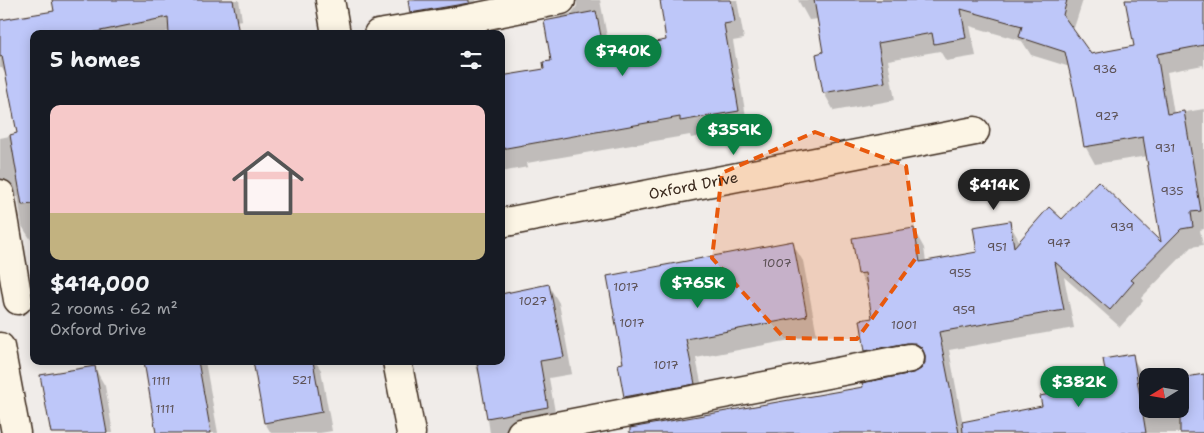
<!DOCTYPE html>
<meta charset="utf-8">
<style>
:root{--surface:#171b24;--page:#20242c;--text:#f1f3f6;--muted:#9ea1a6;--line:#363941;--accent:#0b8043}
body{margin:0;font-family:"Shantell Sans",sans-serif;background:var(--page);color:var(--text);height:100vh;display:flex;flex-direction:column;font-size:19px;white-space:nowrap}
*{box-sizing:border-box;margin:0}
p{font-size:16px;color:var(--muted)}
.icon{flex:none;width:28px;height:28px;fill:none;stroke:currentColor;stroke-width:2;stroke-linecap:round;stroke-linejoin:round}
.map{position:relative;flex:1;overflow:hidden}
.drawer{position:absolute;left:30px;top:30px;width:475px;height:335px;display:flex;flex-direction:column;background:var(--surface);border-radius:10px;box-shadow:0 2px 12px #0003}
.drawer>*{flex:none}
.needle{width:32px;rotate:259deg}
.fabs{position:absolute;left:1139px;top:368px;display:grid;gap:10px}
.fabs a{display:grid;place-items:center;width:50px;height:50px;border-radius:10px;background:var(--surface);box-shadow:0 2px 12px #0003;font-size:25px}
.price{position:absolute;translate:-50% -42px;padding:0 11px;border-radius:18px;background:var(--accent);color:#fff;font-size:16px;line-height:32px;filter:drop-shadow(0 1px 2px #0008)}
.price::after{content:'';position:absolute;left:50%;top:30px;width:15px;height:11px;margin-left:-8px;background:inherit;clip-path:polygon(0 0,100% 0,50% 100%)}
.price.on{background:#222;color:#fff}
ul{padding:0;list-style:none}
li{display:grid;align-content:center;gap:10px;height:265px;padding:0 20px}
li+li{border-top:1px solid var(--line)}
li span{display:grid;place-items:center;height:155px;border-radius:10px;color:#555}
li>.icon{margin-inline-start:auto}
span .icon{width:90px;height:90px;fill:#fffc;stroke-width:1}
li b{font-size:21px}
h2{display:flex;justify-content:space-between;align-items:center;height:60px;padding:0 20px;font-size:21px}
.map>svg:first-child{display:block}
</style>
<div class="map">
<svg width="1204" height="433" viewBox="0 0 1204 433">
<rect width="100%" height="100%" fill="#f0ece9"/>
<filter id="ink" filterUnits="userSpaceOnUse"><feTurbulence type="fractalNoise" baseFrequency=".02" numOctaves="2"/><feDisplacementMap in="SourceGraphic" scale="10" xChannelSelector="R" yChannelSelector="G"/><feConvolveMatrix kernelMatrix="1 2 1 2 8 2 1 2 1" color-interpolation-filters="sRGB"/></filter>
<g filter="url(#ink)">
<path fill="#0003" d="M53 0H239L242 20 166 32V34H34L33 243 22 226 18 197 7 196 0 200V138L19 134 6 75 2 68H0V21L55 12Z
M409 0H475L478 20 422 29 411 11Z
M546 0H600L610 52 668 41 661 0H737L744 39 733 41 748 128 691 138 690 135 527 163 528 167 501 172V77L546 70 552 62 545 22 572 13 577 6V2Z
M798 0H1083L1073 31 1090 55 1136 47 1126 0H1204V69L1203 65 1167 72 1174 114 1204 109V229L1200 230 1203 245 1191 247 1141 298 1143 301 1120 327 1064 277 1074 328 949 350 963 424 1044 407 1108 383 1132 356 1142 374 1144 385H1148V409H1180V379L1204 375V433H629L628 431 864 388 913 375 921 370 926 361 918 360 876 368 866 350 874 319 869 291 860 274 854 239 914 230 924 248 926 262 979 253 1009 223 1020 242 1062 220 1163 246 1148 156 1095 164 1085 146 1070 67 1031 55 1022 41 970 26 976 56 946 61 940 51 888 60 895 100 834 111 824 93 817 55 825 53 819 19 809 20Z
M792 243 803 261 817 335 696 358 705 402 636 415 625 397 619 365 625 364Z
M549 286 559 303 572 374 549 378 558 429 535 433H490L482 380 478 373 475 361H501Z
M145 361H205L218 433H158Z
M255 361H315L321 370 332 431 320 433H271L265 423Z
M94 367 105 386 113 433H52Z"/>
<path fill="#bec7f9" stroke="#3b2a1e" d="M52 0H233L239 34H169L168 17 86 34H34V204L22 205 10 135 17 133 2 56 0 57V20L54 11Z
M408 0H469V3L410 13Z
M660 0H731L735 22 724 24 739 111 680 121V117L501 149V76L544 69 543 62 551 61 544 21 596 11 604 51 666 40Z
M814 0H1067L1063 15 1091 54 1134 46 1125 0H1204V45L1157 54 1167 114 1184 111 1201 211 1191 212 1193 227 1181 229 1131 280 1134 282 1110 310 1055 262 1064 310 939 332 959 433H630V428L863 387 862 383 913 373 921 369 925 363V355L921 347 915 343H907L865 351 860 320 872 318 865 273 858 274 852 238 914 228 920 262 977 252 973 227 1010 221 1014 247 1049 207 1062 219 1098 181 1161 242 1143 137 1084 147 1074 91 1065 52 1019 37 1022 26 961 9 966 38 934 44 932 33 878 43 885 82 823 93 816 54 823 52Z
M793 241 807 316 686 339 695 384 624 397 618 364 623 363 607 276Z
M549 284 564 357 540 361 548 407 487 418 477 361H501V294Z
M1133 354 1146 433H963L962 422 1042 406 1040 396 1107 382 1103 359Z
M144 361H198L211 433H156Z
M253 361H313L322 412 264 423Z
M95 366 107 433H51L40 375Z
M1204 374V433H1180V378Z"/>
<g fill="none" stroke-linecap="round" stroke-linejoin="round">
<g stroke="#3b2a1e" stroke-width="31">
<g id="minor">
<path d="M330 0 336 34"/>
<path d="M378 34 458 21 561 0"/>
<path d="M0 194 18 300"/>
<path id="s1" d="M501 223 975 131"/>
<path d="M0 347 16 433"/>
<path d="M397 361 411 433"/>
<path d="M521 433 910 358"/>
</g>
</g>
<use href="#minor" stroke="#fcf5e5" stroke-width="28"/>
</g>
</g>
<path fill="#e8590c" fill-opacity="0.2" stroke="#e8590c" stroke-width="4" stroke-dasharray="10 6" stroke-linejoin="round" d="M815 132 906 166 918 255 857 339 784 338 712 258 722 173Z"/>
<g text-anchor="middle" stroke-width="5" stroke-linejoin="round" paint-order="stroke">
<g font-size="12" fill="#5c5155">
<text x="1105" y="73">936</text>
<text x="1107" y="120">927</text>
<text x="1165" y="152">931</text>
<text x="1172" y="195">935</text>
<text x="1122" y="231">939</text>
<text x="1059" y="247">947</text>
<text x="997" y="251">951</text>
<text x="777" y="267">1007</text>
<text x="960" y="277">955</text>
<text x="626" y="291">1017</text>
<text x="533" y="305">1027</text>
<text x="964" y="314">959</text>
<text x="632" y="327">1017</text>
<text x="904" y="329">1001</text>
<text x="666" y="369">1017</text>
<text x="302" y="384">521</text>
<text x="161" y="385">1111</text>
<text x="165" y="413">1111</text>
</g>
<g font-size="15" fill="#3b2a1e" stroke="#fcf5e5">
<text dy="5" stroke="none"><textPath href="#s1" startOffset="196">Oxford Drive</textPath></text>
</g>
</g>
</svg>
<div class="fabs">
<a><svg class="needle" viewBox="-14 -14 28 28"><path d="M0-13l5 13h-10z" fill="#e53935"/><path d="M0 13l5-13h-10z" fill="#9ea1a6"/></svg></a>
</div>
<b class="price" style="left:623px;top:77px">$740K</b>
<b class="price" style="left:734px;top:156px">$359K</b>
<b class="price on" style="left:994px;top:211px">$414K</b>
<b class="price" style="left:698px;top:309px">$765K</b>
<b class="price" style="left:1079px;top:408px">$382K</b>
<section class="drawer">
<h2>5 homes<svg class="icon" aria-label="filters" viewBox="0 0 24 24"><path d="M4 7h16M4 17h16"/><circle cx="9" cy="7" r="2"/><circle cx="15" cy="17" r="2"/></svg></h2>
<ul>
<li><span style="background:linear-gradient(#f6c9c9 70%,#c2b280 0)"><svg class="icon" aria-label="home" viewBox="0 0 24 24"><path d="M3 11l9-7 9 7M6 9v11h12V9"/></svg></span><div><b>$414,000</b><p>2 rooms · 62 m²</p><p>Oxford Drive</p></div></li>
</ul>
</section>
</div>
